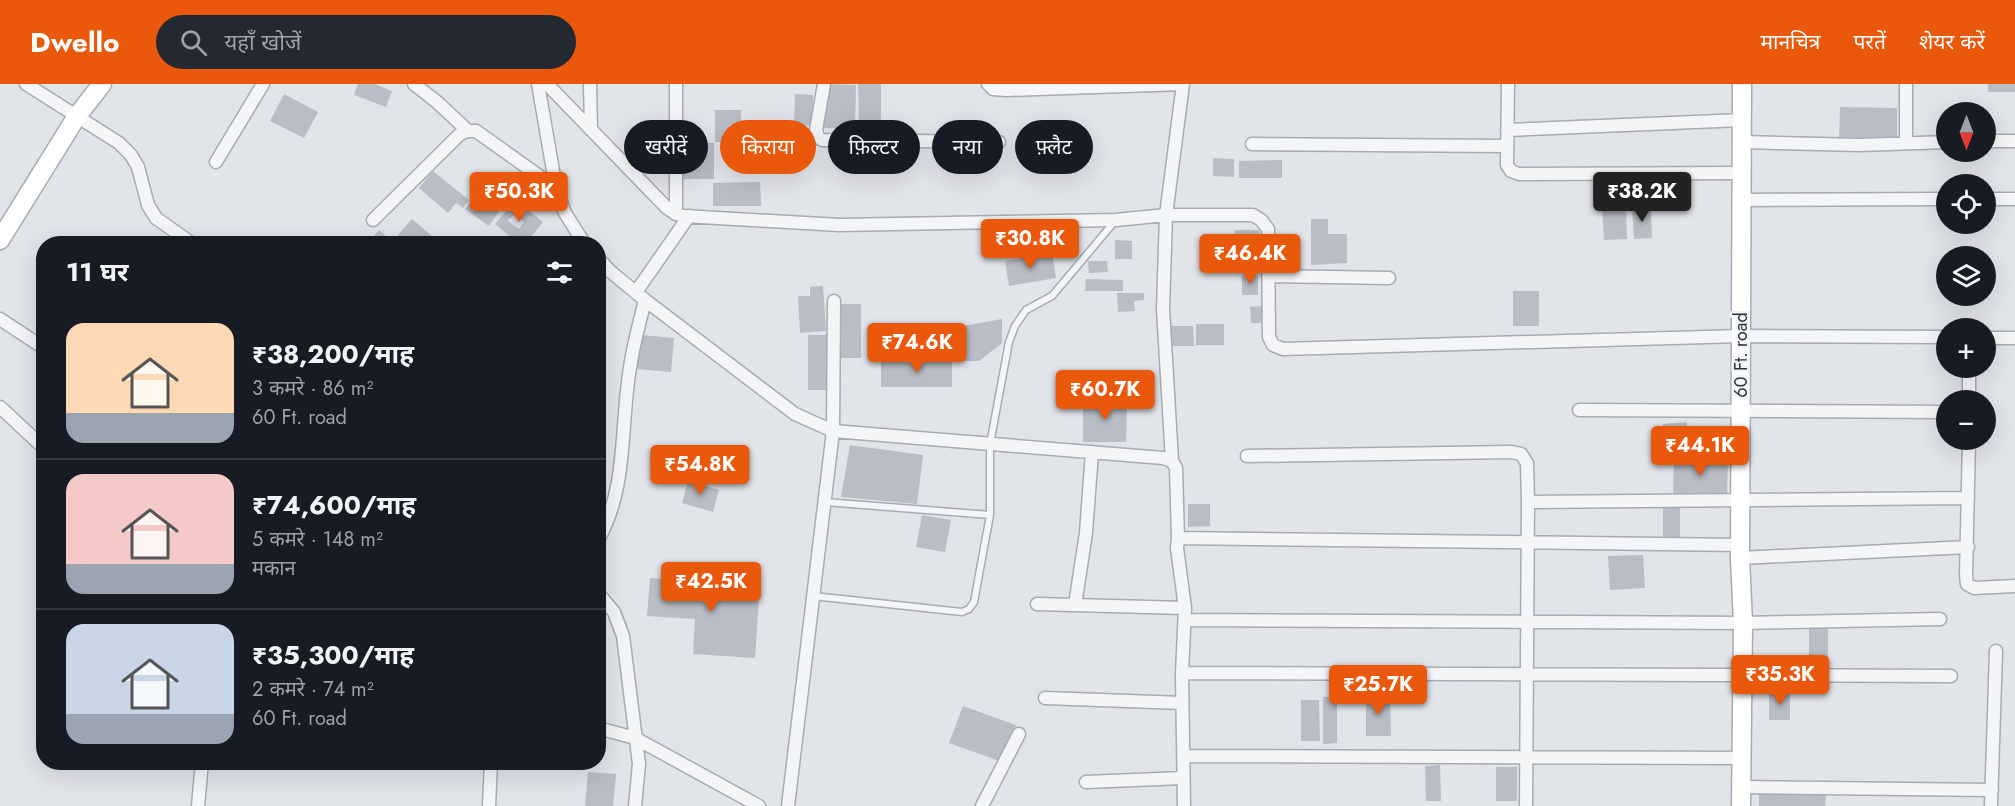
<!DOCTYPE html>
<html lang="hi">
<meta charset="utf-8">
<style>
:root{--surface:#171b24;--page:#242831;--text:#f1f3f6;--muted:#9ea1a6;--line:#363941;--accent:#ea580c}
body{margin:0;font-family:Jost,"Noto Sans Devanagari",sans-serif;background:var(--page);color:var(--text);height:100vh;display:flex;flex-direction:column;font-size:22px;white-space:nowrap}
*{box-sizing:border-box;margin:0}
p{font-size:20px;color:var(--muted)}
.icon{flex:none;width:33px;height:33px;fill:none;stroke:currentColor;stroke-width:2;stroke-linecap:round;stroke-linejoin:round}
.map{position:relative;flex:1;overflow:hidden}
.drawer{position:absolute;left:36px;top:152px;width:570px;height:534px;display:flex;flex-direction:column;background:var(--surface);border-radius:24px;box-shadow:0 6px 24px #0002}
.drawer>*{flex:none}
.banner{position:absolute;left:624px;top:36px;width:570px;height:54px;display:flex;gap:12px}
.needle{width:39px;rotate:180deg}
.tools{position:absolute;left:1936px;top:18px;display:grid;gap:12px}
.tools a{display:grid;place-items:center;width:60px;height:60px;border-radius:50%;background:var(--surface);box-shadow:0 6px 24px #0002;font-size:30px}
.price{position:absolute;translate:-50% -51px;padding:0 14px;border-radius:6px;background:var(--accent);color:#fff;font-size:20px;line-height:39px;filter:drop-shadow(0 2px 3px #0008)}
.price::after{content:'';position:absolute;left:50%;top:36px;width:18px;height:14px;margin-left:-9px;background:inherit;clip-path:polygon(0 0,100% 0,50% 100%)}
.price.on{background:#222;color:#fff}
ul{padding:0;list-style:none}
li{display:flex;align-items:center;gap:18px;height:150px;padding:0 30px}
li+li{border-top:2px solid var(--line)}
li span{display:grid;place-items:center;flex:none;width:168px;height:120px;border-radius:18px;color:#555}
li>.icon{margin-inline-start:auto}
span .icon{width:72px;height:72px;fill:#fffc;stroke-width:1}
li b{font-size:26px}
h2{display:flex;justify-content:space-between;align-items:center;height:72px;padding:0 30px;font-size:26px}
.tag{padding:0 21px;border-radius:27px;background:var(--surface);box-shadow:0 6px 24px #0002;font-size:21px;line-height:54px}
.tag.on{background:var(--accent);color:#fff}
header{display:flex;align-items:center;gap:36px;box-sizing:border-box;height:84px;padding:0 30px;background:var(--accent);color:#fff}
header strong{font-size:28px}
nav{display:flex;gap:33px;margin-inline-start:auto;font-size:21px}
.search{width:420px;height:54px;background:var(--page);display:flex;align-items:center;gap:15px;box-sizing:border-box;padding:0 21px;border-radius:33px;color:var(--muted);font-size:22px}
.map>svg:first-child{display:block}
</style>
<header>
<strong>Dwello</strong>
<div class="search"><svg class="icon" aria-label="search" viewBox="0 0 24 24"><circle cx="10" cy="10" r="6"/><path d="M15 15l6 6"/></svg>यहाँ खोजें</div>
<nav><a>मानचित्र</a><a>परतें</a><a>शेयर करें</a></nav>
</header>
<div class="map">
<svg width="2015" height="722" viewBox="0 0 2015 722">
<rect width="100%" height="100%" fill="#e1e4e9"/>
<path fill="#b9bdc5" fill-rule="evenodd" d="M358 0H374L392 7 386 23 354 11Z
M826 0 856 1 855 45 824 44Z
M858 0H881V45H859Z
M1988 0H2015V8H1988Z
M284 10 318 28 304 54 270 37Z
M795 10 813 11 812 42 794 41Z
M1840 23 1897 24V55L1839 53Z
M715 26H741V59L715 58Z
M681 59H714V95H682Z
M1213 74 1234 75V93L1213 92Z
M1282 76V94H1239V77Z
M433 87 469 116 463 124 456 119 448 129 419 104Z
M485 98 508 114 489 142 465 125Z
M760 98 761 122H713V99Z
M516 116 543 138 526 159H518L495 140ZM514 130 524 138 519 145 508 137Z
M1626 122 1627 155 1604 156 1602 123Z
M1632 124H1651L1652 154 1634 155Z
M412 135 432 152 425 159H368L379 146 392 158Z
M1311 135H1328V150H1347V179L1311 181Z
M1235 146H1259V176H1235Z
M1115 156 1132 157V175H1115Z
M1052 169 1056 194 1009 202 1005 177Z
M1088 177H1107L1108 188 1089 189Z
M1242 192H1258V211H1242Z
M1086 195 1123 196V207H1085Z
M823 202 826 247 800 249 798 212H810V203Z
M1513 207H1539V242H1513Z
M1117 209H1144V216L1134 217 1135 227 1118 228Z
M841 220H861V274H841Z
M1264 222V239H1251L1250 223Z
M1002 235V259L979 277H963V242Z
M1196 240H1224V261H1196Z
M1171 242H1193L1194 262H1171Z
M641 251 674 254 671 288 637 285Z
M808 251H827L828 306H808Z
M881 276H952V303H881Z
M1083 317H1127L1126 358H1083Z
M1687 338 1688 367 1665 368 1663 340Z
M850 361 923 371 917 420 841 413Z
M1674 375 1728 377 1727 411 1673 409Z
M688 397 719 406 713 428 682 419Z
M1188 420H1210V442L1188 443Z
M1663 420 1680 421V457H1663Z
M922 431 951 436 945 468 916 463Z
M1643 471 1645 504 1610 506 1608 472Z
M650 494 760 501 755 574 693 570 695 535 647 532Z
M1809 541H1828V585H1818V589H1809Z
M1769 608H1790V636H1769Z
M1366 612H1390L1391 652H1366Z
M1323 613H1337V659L1323 660Z
M1301 616H1319L1320 657H1301Z
M963 622 1016 641 1002 678 949 659Z
M1440 681 1441 717H1426L1425 682Z
M1496 683H1517V717H1496Z
M588 688 616 690 613 722H585Z
M1759 708 1826 709 1825 722H1759Z"/>
<g fill="none" stroke-linecap="round" stroke-linejoin="round">
<g stroke="#a7abb3" stroke-width="9">
<path id="lane" d="M825 418 990 431
M813 512 962 528 969 525 974 518 990 431V360L1009 258 1015 242 1026 226 1052 212 1115 137"/>
</g>
<g stroke="#a7abb3" stroke-width="15">
<path id="street" d="M26 0 119 59 131 71 138 83 148 121 156 134 191 159
M414 0 437 18 468 47
M538 0 556 104 565 129 584 159
M547 0 666 123 676 130 684 132 839 141 1116 136 1166 131H1253L1261 136 1268 145 1269 253 1273 261 1283 265 1741 252 1947 253
M590 0 591 46
M824 0 816 46 818 53 822 56 999 58
M988 0 993 5 1006 6 1183 0
M1508 0 1507 81 1511 87 1519 90 1742 89
M1906 0V58
M1507 46 1742 36
M1986 57H2015
M1742 58 1859 61 1947 58
M1252 60 1507 62
M216 78 263 0
M1986 115H2015
M1742 116 1947 115
M676 130V0
M373 136 460 50 468 47H476L556 104
M598 174 611 188 645 216 795 330 833 347 1163 374 1172 377 1176 384 1178 454 1177 464 1185 524 1182 589 1184 722
M1268 192 1389 194
M636 208 689 132
M0 235 44 264
M1986 254H2015
M1969 284V316
M0 323 44 364
M1579 326 1947 328
M1969 356 1966 491 1967 500 1974 504 2015 502
M1247 372 1511 368 1521 370 1527 379 1528 418 1526 722
M1172 377 1163 225 1166 131 1183 0
M1528 418 1968 414
M1178 454 1741 461
M598 456C628 403 620 342 630 284 633 261 640 238 645 216
M1740 474 1968 463
M598 509 614 528 623 552 639 680 635 722
M1037 520 1185 524
M1075 521 1086 449 1092 368
M1185 536 1743 539 1940 535
M1182 589 1951 592
M1045 614 1182 619
M598 644 635 654 759 722
M1183 672 1741 674
M1086 698 1183 694
M1741 703 1992 706
M198 722 202 678
M489 722 491 678
M788 722 833 347 834 217
M982 722 1019 650
M1991 722 1996 567"/>
</g>
<g stroke="#a7abb3" stroke-width="21">
<path id="secondary" d="M0 156 77 32 102 0
M1741 722 1743 539 1740 474 1742 0"/>
</g>
<use href="#lane" stroke="#f4f5f7" stroke-width="6"/>
<use href="#street" stroke="#f4f5f7" stroke-width="12"/>
<use href="#secondary" stroke="#fff" stroke-width="18"/>
</g>
<g text-anchor="middle" stroke-width="5" stroke-linejoin="round" paint-order="stroke">
<g font-size="18" fill="#2b313f" stroke="#f1f3f6">
<text transform="translate(1741 271) rotate(-90)" y="6">60 Ft. road</text>
</g>
</g>
</svg>
<div class="tools">
<a><svg class="needle" viewBox="-14 -14 28 28"><path d="M0-13l5 13h-10z" fill="#e53935"/><path d="M0 13l5-13h-10z" fill="#9ea1a6"/></svg></a>
<a><svg class="icon" aria-label="locate" viewBox="0 0 24 24"><circle cx="12" cy="12" r="6"/><path d="M12 2v4M12 18v4M2 12h4M18 12h4"/></svg></a>
<a><svg class="icon" aria-label="layers" viewBox="0 0 24 24"><path d="M12 4l9 5-9 5-9-5zM3 14l9 5 9-5"/></svg></a>
<a>+</a>
<a>−</a>
</div>
<b class="price" style="left:519px;top:139px">₹50.3K</b>
<b class="price on" style="left:1642px;top:139px">₹38.2K</b>
<b class="price" style="left:1030px;top:186px">₹30.8K</b>
<b class="price" style="left:1250px;top:201px">₹46.4K</b>
<b class="price" style="left:917px;top:290px">₹74.6K</b>
<b class="price" style="left:1105px;top:337px">₹60.7K</b>
<b class="price" style="left:1700px;top:393px">₹44.1K</b>
<b class="price" style="left:700px;top:412px">₹54.8K</b>
<b class="price" style="left:711px;top:529px">₹42.5K</b>
<b class="price" style="left:1780px;top:622px">₹35.3K</b>
<b class="price" style="left:1378px;top:632px">₹25.7K</b>
<div class="banner">
<a class="tag">खरीदें</a>
<a class="tag on">किराया</a>
<a class="tag">फ़िल्टर</a>
<a class="tag">नया</a>
<a class="tag">फ़्लैट</a>
</div>
<section class="drawer">
<h2>11 घर<svg class="icon" aria-label="filters" viewBox="0 0 24 24"><path d="M4 7h16M4 17h16"/><circle cx="9" cy="7" r="2"/><circle cx="15" cy="17" r="2"/></svg></h2>
<ul>
<li><span style="background:linear-gradient(#ffd9b3 75%,#9aa5b1 0)"><svg class="icon" aria-label="home" viewBox="0 0 24 24"><path d="M3 11l9-7 9 7M6 9v11h12V9"/></svg></span><div><b>₹38,200/माह</b><p>3 कमरे · 86 m²</p><p>60 Ft. road</p></div></li>
<li><span style="background:linear-gradient(#f6c9c9 75%,#9aa5b1 0)"><svg class="icon" aria-label="home" viewBox="0 0 24 24"><path d="M3 11l9-7 9 7M6 9v11h12V9"/></svg></span><div><b>₹74,600/माह</b><p>5 कमरे · 148 m²</p><p>मकान</p></div></li>
<li><span style="background:linear-gradient(#c9d6e8 75%,#9aa5b1 0)"><svg class="icon" aria-label="home" viewBox="0 0 24 24"><path d="M3 11l9-7 9 7M6 9v11h12V9"/></svg></span><div><b>₹35,300/माह</b><p>2 कमरे · 74 m²</p><p>60 Ft. road</p></div></li>
</ul>
</section>
</div>
